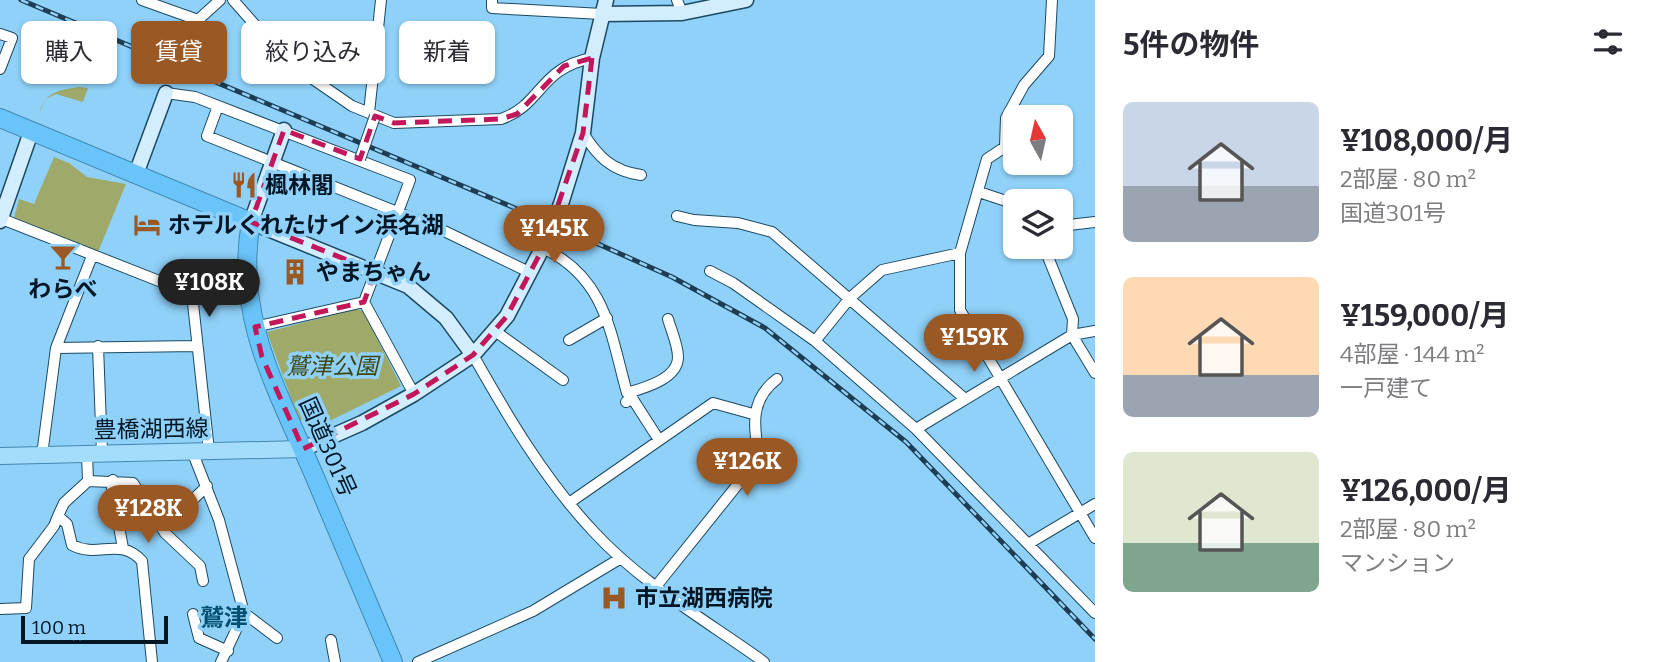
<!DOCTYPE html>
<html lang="ja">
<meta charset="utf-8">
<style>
:root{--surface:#fff;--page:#f7f7f7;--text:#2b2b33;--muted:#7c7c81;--accent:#9a5824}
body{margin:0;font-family:Bitter,"Noto Sans JP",serif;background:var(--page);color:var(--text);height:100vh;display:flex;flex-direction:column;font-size:26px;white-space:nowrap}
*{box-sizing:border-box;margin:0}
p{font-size:23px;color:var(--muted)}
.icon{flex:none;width:38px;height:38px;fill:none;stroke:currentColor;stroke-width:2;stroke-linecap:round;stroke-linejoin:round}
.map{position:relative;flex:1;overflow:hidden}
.side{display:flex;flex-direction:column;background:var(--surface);width:560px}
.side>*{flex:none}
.guide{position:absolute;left:21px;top:21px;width:665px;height:63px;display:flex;gap:14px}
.needle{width:46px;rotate:352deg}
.buttons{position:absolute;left:1003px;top:105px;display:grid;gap:14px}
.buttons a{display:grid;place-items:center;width:70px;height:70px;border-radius:10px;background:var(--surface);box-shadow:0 2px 5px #0004;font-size:35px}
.scale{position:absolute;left:21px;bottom:18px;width:147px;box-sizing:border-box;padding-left:7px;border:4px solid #001625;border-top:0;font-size:19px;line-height:24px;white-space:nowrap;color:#001625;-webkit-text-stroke:5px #8fd1f9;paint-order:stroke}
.price{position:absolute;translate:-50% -60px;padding:0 16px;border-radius:24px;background:var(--accent);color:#fff;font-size:23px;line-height:46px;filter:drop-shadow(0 2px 4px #0008)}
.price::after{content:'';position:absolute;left:50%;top:42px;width:21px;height:16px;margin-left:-10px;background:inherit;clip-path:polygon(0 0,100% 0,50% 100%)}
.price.active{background:#222;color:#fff}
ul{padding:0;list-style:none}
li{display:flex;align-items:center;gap:21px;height:175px;padding:0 28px}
li span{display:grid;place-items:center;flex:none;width:196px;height:140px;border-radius:10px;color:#555}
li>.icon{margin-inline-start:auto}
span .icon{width:84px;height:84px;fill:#fffc;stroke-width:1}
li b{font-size:30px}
h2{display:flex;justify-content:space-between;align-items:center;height:84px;padding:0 28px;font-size:30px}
.pill{padding:0 24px;border-radius:10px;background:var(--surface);box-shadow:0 2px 5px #0004;font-size:24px;line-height:63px}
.pill.active{background:var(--accent);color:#fff}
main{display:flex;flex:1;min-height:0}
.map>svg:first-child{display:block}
</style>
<main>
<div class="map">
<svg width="1095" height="662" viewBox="0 0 1095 662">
<rect width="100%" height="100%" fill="#8fd1f9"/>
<path fill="#9fa969" d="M80 87 88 88 83 102 56 94 46 99 39 113C47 91 58 90 80 87Z
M54 157 69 163 87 177 126 184 98 252 14 218 19 199 34 204Z
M356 309 363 311 401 386 317 427 299 420 267 332Z"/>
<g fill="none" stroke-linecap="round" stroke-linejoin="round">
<g stroke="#1b4962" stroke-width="12">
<path id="street" d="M142 0 198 20 220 0
M233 0 288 62 352 106 394 123 501 119C542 105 539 68 592 58
M492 0V8L602 14
M677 0 682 13
M1052 0 1049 56 1024 85 1006 118 1005 147 987 159 960 253V310L1095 538
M0 34 12 38 0 69
M166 93 195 97 410 180 364 302 414 394
M218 106 207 136 442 230 531 273
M369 113 381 0
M583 133C598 157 612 171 641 175
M979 192 1015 204
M677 216 694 220 738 223 772 232 964 398
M2 219 192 294 248 287
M1060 226 1095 222
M1044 247 1073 319 1072 335 1095 373
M543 248C606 278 610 332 627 393 644 388 678 379 678 357 678 345 671 330 668 319
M960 253 882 270 850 298 815 341 916 429 1028 544 1095 504
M710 271 733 283 815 341
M192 294 209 451
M255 327 364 302
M495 331 563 380
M569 340 607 318
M98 346 102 453
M56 348 196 346
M473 355C508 417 545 480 594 532 642 584 707 621 764 662
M626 402 632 398 659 440
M916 429 1072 335 1095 331
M192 451 219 520 244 613 221 662
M87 454 88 481 133 483 165 533 200 566 203 581
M42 455 56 348 92 256
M113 480 112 489 123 548
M88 481 64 503 58 516 67 524 72 545C98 559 119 536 142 561L152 662
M569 503 713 403 753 414
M181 511 207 486
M1028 544 1095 613
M657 585 759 458C754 427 749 400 777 379
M0 609 26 608 29 559 54 526 58 516
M244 613 277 638
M193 614 199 638 228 651
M331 640 335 662
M418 662 533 611 621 558"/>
</g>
<g stroke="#1b4962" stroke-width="17">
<path id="secondary" d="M602 14 682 13 746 0
M284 130 251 222 408 286 446 318 473 355
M136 174 166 93
M561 204 583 133 592 58 606 0
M0 221 31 132
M303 449 362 423 414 394 473 355 507 316 546 241"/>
</g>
<g stroke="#4487af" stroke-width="18">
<path id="primary" d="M0 456 303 449"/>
</g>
<g stroke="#4487af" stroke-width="20">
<path id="highway" d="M0 118 251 222C234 317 278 391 314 475 340 538 367 600 393 662"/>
</g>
<use href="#street" stroke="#fff" stroke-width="10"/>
<use href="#secondary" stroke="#d2edfd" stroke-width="14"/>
<use href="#primary" stroke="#a4dcfb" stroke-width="16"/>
<use href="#highway" stroke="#68c4f9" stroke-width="18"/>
<g stroke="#1e3d52" stroke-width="5">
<path id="rail" d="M21 0 567 230 672 277 765 328 906 442 1095 639"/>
</g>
<use href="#rail" stroke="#8fd1f9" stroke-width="2.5" stroke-dasharray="8" stroke-linecap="butt"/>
<g stroke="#1b4962" stroke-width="12" stroke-linecap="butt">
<path id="street-bridge" d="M360 159 375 116"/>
</g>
<g stroke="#1b4962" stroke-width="17" stroke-linecap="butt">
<path id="secondary-bridge" d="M546 241 561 204"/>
</g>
<use href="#street-bridge" stroke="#fff" stroke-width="10"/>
<use href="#secondary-bridge" stroke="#d2edfd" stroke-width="14"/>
</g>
<path fill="none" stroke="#c2185b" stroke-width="5" stroke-dasharray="14 9" stroke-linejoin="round" d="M592 58 583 133 543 248 507 316 473 355 414 394 303 449 262 357 255 327 364 302 375 271 251 222 284 130 360 159 375 116 394 123 501 119 517 114 564 66Z"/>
<defs>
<g id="restaurant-bare" transform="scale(2.1)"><path d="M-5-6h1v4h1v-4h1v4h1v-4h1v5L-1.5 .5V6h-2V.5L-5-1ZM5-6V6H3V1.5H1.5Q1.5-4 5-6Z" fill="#9a5824" stroke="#8fd1f9" stroke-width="2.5" paint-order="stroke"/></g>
<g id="hotel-bare" transform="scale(2.1)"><path d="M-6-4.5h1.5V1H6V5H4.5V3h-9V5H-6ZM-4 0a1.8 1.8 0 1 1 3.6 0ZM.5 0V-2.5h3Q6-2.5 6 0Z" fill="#9a5824" stroke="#8fd1f9" stroke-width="2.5" paint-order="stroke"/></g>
<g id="bar-bare" transform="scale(2.1)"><path d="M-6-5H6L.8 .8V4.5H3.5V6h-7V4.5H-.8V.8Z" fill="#9a5824" stroke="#8fd1f9" stroke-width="2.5" paint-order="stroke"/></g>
<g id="building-bare" transform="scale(2.1)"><path d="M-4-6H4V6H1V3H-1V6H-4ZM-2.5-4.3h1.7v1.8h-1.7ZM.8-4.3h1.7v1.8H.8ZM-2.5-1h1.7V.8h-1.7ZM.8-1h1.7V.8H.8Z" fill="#9a5824" stroke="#8fd1f9" stroke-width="2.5" paint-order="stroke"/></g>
<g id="hospital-bare" transform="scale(2.1)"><path d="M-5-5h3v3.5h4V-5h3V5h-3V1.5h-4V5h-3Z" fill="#9a5824" stroke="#8fd1f9" stroke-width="2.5" paint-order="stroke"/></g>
</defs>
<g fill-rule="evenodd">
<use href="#restaurant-bare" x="244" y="185"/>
<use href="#hotel-bare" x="147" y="225"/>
<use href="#bar-bare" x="63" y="257"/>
<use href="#building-bare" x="295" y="272"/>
<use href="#hospital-bare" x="614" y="598"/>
</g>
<g text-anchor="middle" stroke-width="7" stroke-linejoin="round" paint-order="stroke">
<g font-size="23" font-weight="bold" fill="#001625" stroke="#8fd1f9" text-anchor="start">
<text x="265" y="193">楓林閣</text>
<text x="168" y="233">ホテルくれたけイン浜名湖</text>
<text x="316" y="280">やまちゃん</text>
<text x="63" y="297" text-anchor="middle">わらべ</text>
<text x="635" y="606">市立湖西病院</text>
</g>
<g font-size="23" font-style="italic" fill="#3f450e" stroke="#8fd1f9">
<text x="332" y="374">鷲津公園</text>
</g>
<g font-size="23" fill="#001625" stroke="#8fd1f9">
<text transform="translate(151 429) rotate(-1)" y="8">豊橋湖西線</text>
<text transform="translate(328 447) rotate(66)" y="8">国道301号</text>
</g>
<g font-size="24" font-weight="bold" fill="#004e70" stroke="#8fd1f9">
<text x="224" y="626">鷲津</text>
</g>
</g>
</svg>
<div class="buttons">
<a><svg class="needle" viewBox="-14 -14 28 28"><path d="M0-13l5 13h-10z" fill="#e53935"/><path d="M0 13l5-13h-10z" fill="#7c7c81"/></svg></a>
<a><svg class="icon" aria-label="layers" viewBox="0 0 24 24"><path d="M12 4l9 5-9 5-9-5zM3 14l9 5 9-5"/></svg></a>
</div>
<div class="scale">100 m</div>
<b class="price" style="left:554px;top:265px">¥145K</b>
<b class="price active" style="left:209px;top:319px">¥108K</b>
<b class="price" style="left:974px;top:374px">¥159K</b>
<b class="price" style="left:747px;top:498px">¥126K</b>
<b class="price" style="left:148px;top:545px">¥128K</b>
<div class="guide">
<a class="pill">購入</a>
<a class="pill active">賃貸</a>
<a class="pill">絞り込み</a>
<a class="pill">新着</a>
</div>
</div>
<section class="side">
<h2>5件の物件<svg class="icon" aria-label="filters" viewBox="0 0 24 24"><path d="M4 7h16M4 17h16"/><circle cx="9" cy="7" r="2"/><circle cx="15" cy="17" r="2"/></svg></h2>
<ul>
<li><span style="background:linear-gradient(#c9d6e8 60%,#9aa5b1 0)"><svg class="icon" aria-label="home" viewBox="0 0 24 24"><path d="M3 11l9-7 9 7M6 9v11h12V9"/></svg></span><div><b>¥108,000/月</b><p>2部屋 · 80 m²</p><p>国道301号</p></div></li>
<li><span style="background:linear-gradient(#ffd9b3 70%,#9aa5b1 0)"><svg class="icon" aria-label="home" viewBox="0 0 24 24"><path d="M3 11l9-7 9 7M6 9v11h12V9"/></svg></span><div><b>¥159,000/月</b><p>4部屋 · 144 m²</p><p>一戸建て</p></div></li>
<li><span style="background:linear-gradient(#dfe7d0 65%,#7fa58c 0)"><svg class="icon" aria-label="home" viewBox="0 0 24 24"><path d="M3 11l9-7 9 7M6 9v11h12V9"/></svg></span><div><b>¥126,000/月</b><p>2部屋 · 80 m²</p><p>マンション</p></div></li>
</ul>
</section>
</main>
